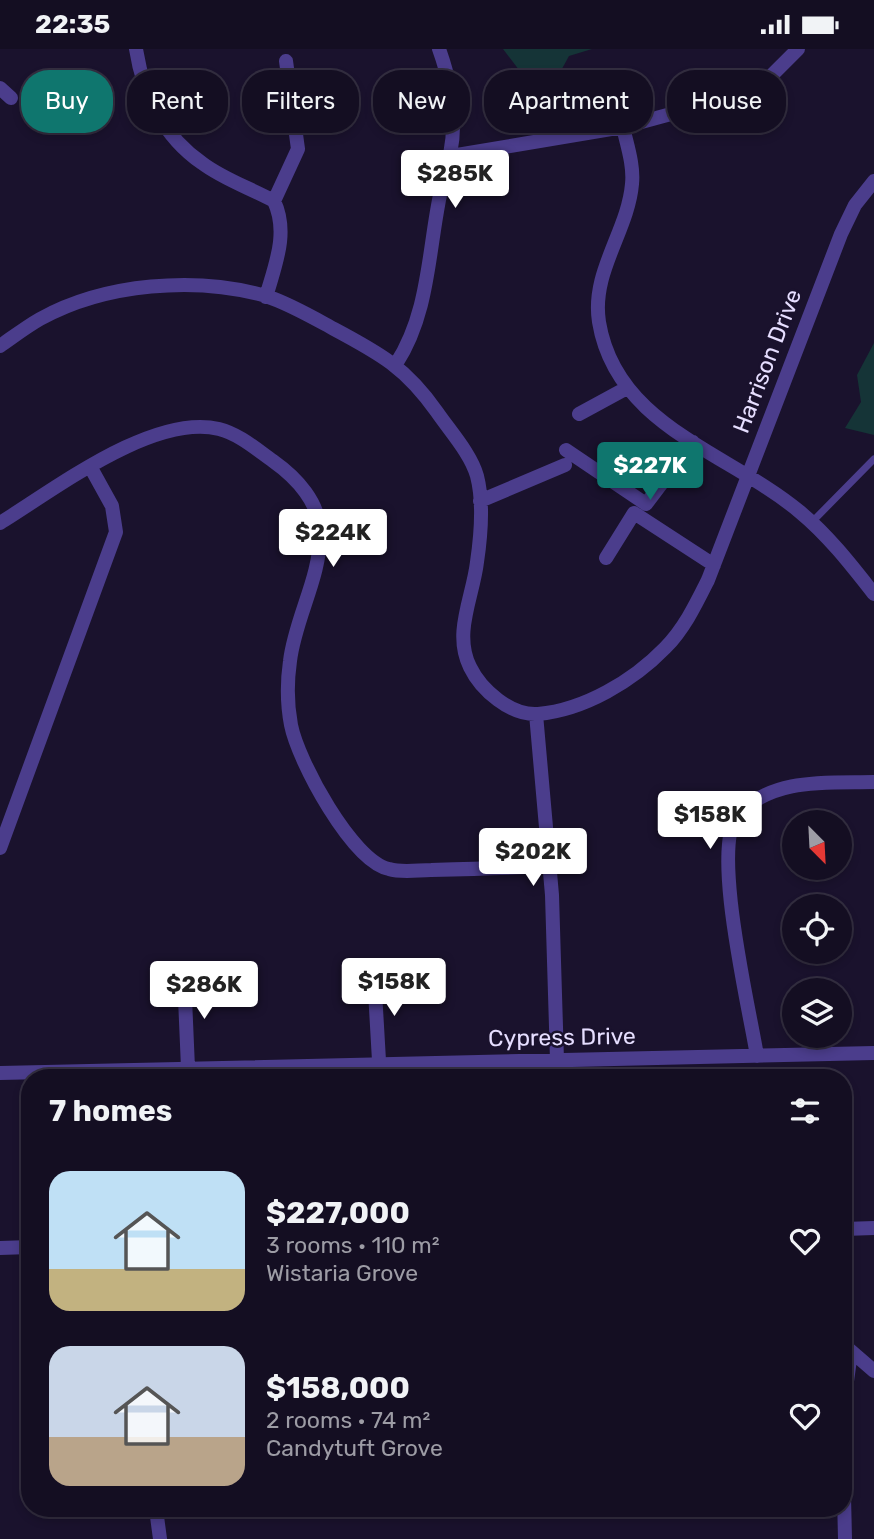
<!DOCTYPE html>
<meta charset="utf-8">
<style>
:root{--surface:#140e22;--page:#1d172a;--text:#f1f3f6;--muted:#9d9ca5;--line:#332e40;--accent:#0f766e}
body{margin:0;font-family:Rubik,sans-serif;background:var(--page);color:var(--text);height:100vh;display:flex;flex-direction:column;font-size:26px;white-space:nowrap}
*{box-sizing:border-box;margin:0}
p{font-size:23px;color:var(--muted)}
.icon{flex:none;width:38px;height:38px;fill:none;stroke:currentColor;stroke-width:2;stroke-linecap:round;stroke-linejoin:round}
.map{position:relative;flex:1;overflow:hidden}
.details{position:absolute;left:21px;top:1020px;width:831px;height:448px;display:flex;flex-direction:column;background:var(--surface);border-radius:28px;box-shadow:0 4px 10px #0003,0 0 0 2px var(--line)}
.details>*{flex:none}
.banner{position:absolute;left:21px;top:21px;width:833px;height:63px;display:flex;gap:14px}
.needle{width:46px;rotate:156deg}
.tools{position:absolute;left:782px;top:761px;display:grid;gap:14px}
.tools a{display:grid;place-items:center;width:70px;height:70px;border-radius:50%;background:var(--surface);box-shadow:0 4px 10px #0003,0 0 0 2px var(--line);font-size:35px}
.price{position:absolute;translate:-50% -60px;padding:0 16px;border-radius:7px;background:#fff;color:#222;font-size:23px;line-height:46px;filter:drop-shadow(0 2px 4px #0008)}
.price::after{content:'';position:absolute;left:50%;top:42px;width:21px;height:16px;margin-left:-10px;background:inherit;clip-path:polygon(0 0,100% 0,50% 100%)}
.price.selected{background:var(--accent);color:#fff}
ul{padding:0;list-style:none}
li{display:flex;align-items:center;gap:21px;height:175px;padding:0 28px}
li span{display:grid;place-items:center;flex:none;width:196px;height:140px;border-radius:21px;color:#555}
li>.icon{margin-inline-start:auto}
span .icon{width:84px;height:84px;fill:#fffc;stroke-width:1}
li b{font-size:30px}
h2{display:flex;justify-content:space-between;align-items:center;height:84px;padding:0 28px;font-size:30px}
.pill{padding:0 24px;border-radius:28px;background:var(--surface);box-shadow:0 4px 10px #0003,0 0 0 2px var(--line);font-size:24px;line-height:63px}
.pill.selected{background:var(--accent);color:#fff}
.status{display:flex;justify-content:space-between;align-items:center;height:49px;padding:0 35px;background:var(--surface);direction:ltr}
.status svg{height:19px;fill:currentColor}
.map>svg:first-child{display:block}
</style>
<div class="status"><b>22:35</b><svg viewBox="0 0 49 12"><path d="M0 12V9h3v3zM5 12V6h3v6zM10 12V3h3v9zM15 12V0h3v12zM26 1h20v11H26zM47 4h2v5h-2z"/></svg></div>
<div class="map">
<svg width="874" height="1490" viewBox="0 0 874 1490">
<rect width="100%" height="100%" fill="#1a122d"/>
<path fill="#153437" d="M503 0H592L569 7 547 47 529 34Z
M874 294V386L845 379 861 353 857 326Z"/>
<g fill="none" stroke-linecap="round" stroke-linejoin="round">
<path stroke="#4b3d8c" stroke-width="7" d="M811 474 874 410"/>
<path stroke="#4b3d8c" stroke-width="14" d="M136 0C143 45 163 87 202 114 223 130 250 139 274 152 289 184 275 216 266 248
M0 39 11 49
M623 78C627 96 634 116 632 135 628 182 591 223 599 273 616 377 728 403 800 463 828 486 852 517 874 545
M451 107 623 78 730 49 772 26 798 0
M274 152 298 100 286 12
M0 297C13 288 26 278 40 270 105 234 196 227 266 247 290 255 312 268 334 280 381 305 406 319 437 363 450 382 471 405 477 427 484 454 481 486 477 513 473 548 453 584 470 618 481 641 511 667 538 665 584 661 633 632 665 599 684 580 696 555 708 531L841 185 855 156 874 132
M396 315C429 264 428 204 440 146 445 123 453 102 453 78 454 52 448 25 439 0
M579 365 625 340
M566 401 646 455 693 393
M480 452 565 416
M0 474C54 441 153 364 219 380 239 385 256 400 273 412 297 429 320 454 320 484 321 528 295 569 290 612 287 633 287 655 291 676 298 712 352 812 389 820 402 824 418 821 431 821 470 820 509 819 548 817
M606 509 634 464 714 516
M536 665 552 846 557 1011
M0 799 116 483 112 457 91 419
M374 925 380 1029
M184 926 188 1019
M757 1007C750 962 710 796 738 766 772 728 828 734 874 733
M0 1024 874 1004
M844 1180 874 1179
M0 1199 30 1198
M844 1296 874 1322
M844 1354 851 1303
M844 1447 845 1490
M156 1460 160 1490"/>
</g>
<g text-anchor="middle" stroke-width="5" stroke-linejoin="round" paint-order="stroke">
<g font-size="23" fill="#e6deff" stroke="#1a122d">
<text transform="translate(767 312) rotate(-69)" y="8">Harrison Drive</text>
<text transform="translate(562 988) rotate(-1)" y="8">Cypress Drive</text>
</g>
</g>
</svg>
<div class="tools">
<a><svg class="needle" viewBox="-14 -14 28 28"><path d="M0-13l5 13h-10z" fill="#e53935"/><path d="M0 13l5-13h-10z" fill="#9d9ca5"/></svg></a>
<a><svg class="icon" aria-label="locate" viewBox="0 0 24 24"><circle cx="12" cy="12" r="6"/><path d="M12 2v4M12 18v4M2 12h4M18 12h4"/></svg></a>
<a><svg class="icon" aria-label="layers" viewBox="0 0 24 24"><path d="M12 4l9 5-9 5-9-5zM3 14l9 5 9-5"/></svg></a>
</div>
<b class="price" style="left:455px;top:161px">$285K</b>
<b class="price selected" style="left:650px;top:453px">$227K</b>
<b class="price" style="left:333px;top:520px">$224K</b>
<b class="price" style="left:710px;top:802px">$158K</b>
<b class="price" style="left:533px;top:839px">$202K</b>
<b class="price" style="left:394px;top:969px">$158K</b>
<b class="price" style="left:204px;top:972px">$286K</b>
<div class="banner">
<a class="pill selected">Buy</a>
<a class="pill">Rent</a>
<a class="pill">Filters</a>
<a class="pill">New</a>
<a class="pill">Apartment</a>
<a class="pill">House</a>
</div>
<section class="details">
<h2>7 homes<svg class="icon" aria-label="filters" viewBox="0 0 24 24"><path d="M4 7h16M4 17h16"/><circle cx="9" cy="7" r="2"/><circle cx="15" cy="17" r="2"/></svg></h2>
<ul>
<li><span style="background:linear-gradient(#bfe0f5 70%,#c2b280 0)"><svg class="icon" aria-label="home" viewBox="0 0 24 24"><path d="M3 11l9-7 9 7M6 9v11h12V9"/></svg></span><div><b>$227,000</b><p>3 rooms · 110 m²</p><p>Wistaria Grove</p></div><svg class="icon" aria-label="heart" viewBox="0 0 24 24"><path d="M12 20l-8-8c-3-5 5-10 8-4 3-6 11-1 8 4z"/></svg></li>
<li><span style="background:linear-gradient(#c9d6e8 65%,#b9a48a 0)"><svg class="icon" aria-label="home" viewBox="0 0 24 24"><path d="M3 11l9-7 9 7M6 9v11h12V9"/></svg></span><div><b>$158,000</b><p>2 rooms · 74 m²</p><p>Candytuft Grove</p></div><svg class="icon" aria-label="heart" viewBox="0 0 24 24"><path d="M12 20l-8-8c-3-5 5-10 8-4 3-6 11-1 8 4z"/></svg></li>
</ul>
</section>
</div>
